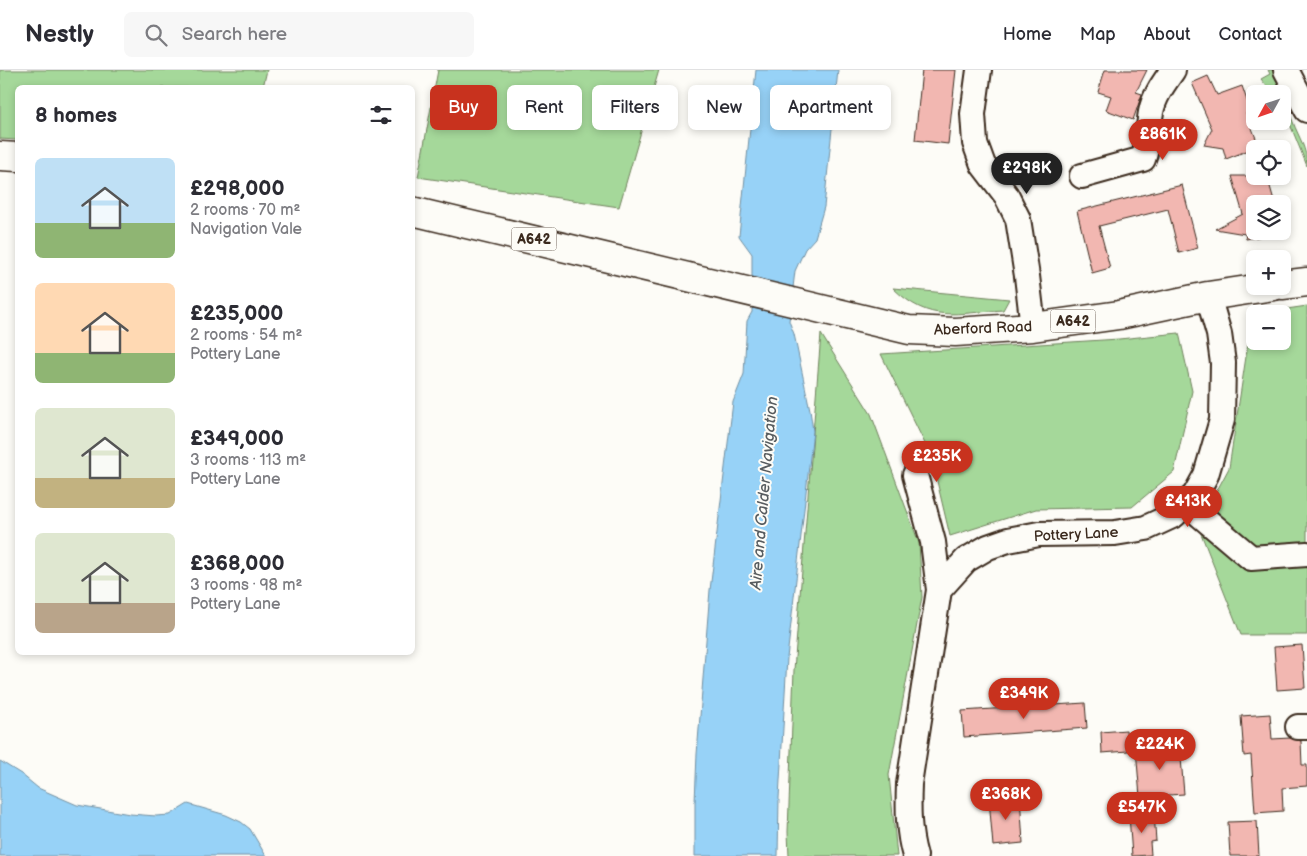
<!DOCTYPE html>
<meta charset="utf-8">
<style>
:root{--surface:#fff;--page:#f7f7f7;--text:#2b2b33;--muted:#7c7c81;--line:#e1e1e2;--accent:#c8321e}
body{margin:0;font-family:"Balsamiq Sans",sans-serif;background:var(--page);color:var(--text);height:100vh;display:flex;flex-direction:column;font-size:19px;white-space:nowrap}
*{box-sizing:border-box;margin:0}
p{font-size:16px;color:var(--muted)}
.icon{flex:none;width:28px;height:28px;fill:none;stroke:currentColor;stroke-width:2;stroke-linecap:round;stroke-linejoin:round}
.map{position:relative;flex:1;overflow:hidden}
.details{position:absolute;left:15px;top:15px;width:400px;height:570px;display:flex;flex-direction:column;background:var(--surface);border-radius:8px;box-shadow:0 2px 8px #0003}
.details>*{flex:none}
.guide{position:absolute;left:430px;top:15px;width:475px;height:45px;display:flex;gap:10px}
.needle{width:32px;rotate:230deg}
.fabs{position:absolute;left:1246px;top:15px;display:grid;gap:10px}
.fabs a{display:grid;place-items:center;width:45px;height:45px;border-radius:8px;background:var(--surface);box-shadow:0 2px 8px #0003;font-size:25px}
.price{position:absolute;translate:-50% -42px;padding:0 11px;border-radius:18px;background:var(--accent);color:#fff;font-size:16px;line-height:32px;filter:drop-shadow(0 1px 2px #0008)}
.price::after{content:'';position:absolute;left:50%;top:30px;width:15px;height:11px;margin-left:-8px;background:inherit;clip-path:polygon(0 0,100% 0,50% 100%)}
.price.active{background:#222;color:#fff}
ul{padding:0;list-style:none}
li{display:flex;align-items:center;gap:15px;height:125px;padding:0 20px}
li span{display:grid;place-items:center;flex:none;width:140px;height:100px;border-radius:8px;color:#555}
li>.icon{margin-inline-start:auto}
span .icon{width:60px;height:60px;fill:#fffc;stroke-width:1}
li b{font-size:21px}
h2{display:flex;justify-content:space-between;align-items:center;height:60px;padding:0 20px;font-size:21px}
.tag{padding:0 18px;border-radius:8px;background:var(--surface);box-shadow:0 2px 8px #0003;font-size:18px;line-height:45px}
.tag.active{background:var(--accent);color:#fff}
header{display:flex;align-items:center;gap:30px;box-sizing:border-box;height:70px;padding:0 25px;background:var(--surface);border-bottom:1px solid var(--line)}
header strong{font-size:24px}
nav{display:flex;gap:28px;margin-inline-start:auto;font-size:18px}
.search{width:350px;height:45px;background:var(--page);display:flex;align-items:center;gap:12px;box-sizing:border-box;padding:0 18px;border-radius:8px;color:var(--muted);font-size:19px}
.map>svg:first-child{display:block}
</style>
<header>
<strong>Nestly</strong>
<div class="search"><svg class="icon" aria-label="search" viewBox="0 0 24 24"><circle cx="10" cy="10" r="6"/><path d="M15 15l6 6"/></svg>Search here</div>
<nav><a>Home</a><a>Map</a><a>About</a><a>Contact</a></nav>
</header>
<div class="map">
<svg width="1307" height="786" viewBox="0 0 1307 786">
<rect width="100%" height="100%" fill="#fdfcf7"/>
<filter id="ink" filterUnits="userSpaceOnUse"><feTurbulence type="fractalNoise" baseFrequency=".02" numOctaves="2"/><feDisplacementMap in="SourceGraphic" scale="10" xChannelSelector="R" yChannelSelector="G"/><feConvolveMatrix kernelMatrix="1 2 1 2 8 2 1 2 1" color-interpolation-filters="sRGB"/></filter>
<g filter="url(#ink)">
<path fill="#a5d89a" stroke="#70815c" d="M0 0H267L263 17 18 18 17 70 0 69Z
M438 0H659L619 137 418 107Z
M1268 0H1273C1280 17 1286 34 1293 52 1299 68 1307 78 1307 96L1283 37 1282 24H1273L1261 9 1270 4Z
M893 218 1009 229 1003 240C956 243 930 254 893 218Z
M1307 236V565H1241L1198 456 1229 398 1249 267 1255 262V271H1282V244H1275L1280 240Z
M1179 263 1192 321 1174 402 1132 437 1036 439 950 466 931 386 881 284 1119 269Z
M821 264 871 344 919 473 922 527 889 705 897 786H789L788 762 794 600Z"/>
<path fill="#97d2f7" stroke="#728fa0" d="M756 0H838L824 137 815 168 805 179 795 201 789 251 794 264 810 340 813 361 787 588 779 728 778 786H695V732L697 684 710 520 733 332 744 304 747 251 752 242V184L739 166Z
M0 691 21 704 38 718 77 735 130 744 156 746 170 745 188 734 226 745 241 752 250 759 266 786H0Z"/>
<path fill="#f2b7b1" stroke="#3b2a1e" d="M922 0H956L948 74 915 70Z
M1105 0H1147L1136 22 1142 24 1133 50 1106 40 1111 26 1098 22Z
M1208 6 1217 25 1242 16 1251 42 1246 43 1259 76 1226 89 1223 78 1204 75 1212 59 1192 13Z
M1232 106H1267L1275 134H1255V161H1280V163L1246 169 1245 164 1215 159 1243 144Z
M1182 115 1198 178 1179 183 1168 139 1099 156 1110 198 1092 203 1077 141Z
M1302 575 1305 618 1277 620 1274 577Z
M1085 633 1087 658 964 667 962 641Z
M1270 644 1272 669 1290 668 1301 671 1302 695H1307V716L1282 718 1283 741 1255 743 1251 685 1244 686 1241 646Z
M1126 660 1128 681 1102 683 1101 662Z
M1180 676 1184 724 1140 727 1136 679Z
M1020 726 1023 773 993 776 989 729Z
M1154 743 1156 771 1150 772 1151 785 1132 786 1129 745Z
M1257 751 1259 786H1230L1228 752Z"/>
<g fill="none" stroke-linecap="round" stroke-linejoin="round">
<g stroke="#3b2a1e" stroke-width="28">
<path id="minor" d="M979 0 973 44 975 73 983 95 1006 125 1018 149 1027 206 1033 257
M1286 0 1307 40
M1082 106 1143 89C1149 74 1148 59 1151 42 1154 26 1164 13 1173 0
M915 405 933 472 939 520 909 714C908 739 908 762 915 786
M1186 433 1251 488 1307 484
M939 520 966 490 988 477 1008 470 1039 464 1115 463 1146 458 1174 445 1195 425 1206 405 1222 350 1223 293 1219 264 1208 226
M1298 657H1307"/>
</g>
<g stroke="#3b2a1e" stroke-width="31">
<path id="primary" d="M0 86 18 87
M412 141 909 260 955 262 1033 257 1119 245 1208 226 1274 216
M1282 215 1307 212"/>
</g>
<use href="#minor" stroke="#fdfcf7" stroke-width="24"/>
<use href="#primary" stroke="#fdfcf7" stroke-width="28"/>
</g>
</g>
<g text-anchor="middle" stroke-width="4" stroke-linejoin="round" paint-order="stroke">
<g fill="#fdfcf7" stroke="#75695f" stroke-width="1">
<rect x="511.5" y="157.5" width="45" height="23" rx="4"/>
<rect x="1050.5" y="239.5" width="45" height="23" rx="4"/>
</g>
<g font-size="14" font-weight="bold" fill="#3b2a1e">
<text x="534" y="174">A642</text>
<text x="1073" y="256">A642</text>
</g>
<g font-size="15" fill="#3b2a1e" stroke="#fdfcf7">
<text transform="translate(983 258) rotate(-2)" y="5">Aberford Road</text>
<text transform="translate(1076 464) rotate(-3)" y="5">Pottery Lane</text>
</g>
<g font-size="16" font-style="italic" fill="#575c5f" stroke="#fdfcf7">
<text transform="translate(763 423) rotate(-85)" y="6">Aire and Calder Navigation</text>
</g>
</g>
</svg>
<div class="fabs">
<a><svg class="needle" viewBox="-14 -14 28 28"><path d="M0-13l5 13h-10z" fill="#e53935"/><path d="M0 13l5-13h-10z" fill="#7c7c81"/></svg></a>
<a><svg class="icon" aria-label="locate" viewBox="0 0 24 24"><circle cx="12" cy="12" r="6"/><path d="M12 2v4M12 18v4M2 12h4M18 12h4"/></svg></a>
<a><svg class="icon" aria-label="layers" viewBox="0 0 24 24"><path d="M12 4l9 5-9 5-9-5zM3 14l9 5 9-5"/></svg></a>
<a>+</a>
<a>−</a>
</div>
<b class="price" style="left:1163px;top:91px">£861K</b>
<b class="price active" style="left:1027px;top:125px">£298K</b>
<b class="price" style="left:937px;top:413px">£235K</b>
<b class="price" style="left:1188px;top:458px">£413K</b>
<b class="price" style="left:1024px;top:650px">£349K</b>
<b class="price" style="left:1160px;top:701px">£224K</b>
<b class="price" style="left:1006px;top:751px">£368K</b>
<b class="price" style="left:1142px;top:764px">£547K</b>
<div class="guide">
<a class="tag active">Buy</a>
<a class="tag">Rent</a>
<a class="tag">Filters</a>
<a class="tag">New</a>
<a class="tag">Apartment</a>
</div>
<section class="details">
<h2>8 homes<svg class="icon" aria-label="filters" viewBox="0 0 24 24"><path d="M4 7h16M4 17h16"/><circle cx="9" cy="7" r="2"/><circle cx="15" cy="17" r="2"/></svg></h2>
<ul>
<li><span style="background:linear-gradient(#bfe0f5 65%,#8fb573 0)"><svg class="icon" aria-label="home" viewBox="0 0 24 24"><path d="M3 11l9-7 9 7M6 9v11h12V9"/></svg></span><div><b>£298,000</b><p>2 rooms · 70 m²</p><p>Navigation Vale</p></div></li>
<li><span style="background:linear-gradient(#ffd9b3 70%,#8fb573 0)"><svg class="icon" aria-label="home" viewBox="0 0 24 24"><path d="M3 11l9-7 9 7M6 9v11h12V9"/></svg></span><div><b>£235,000</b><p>2 rooms · 54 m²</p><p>Pottery Lane</p></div></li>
<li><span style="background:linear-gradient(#dfe7d0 70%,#c2b280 0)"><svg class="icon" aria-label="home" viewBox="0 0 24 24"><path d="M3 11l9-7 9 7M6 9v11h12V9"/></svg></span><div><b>£349,000</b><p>3 rooms · 113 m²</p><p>Pottery Lane</p></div></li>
<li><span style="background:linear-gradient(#dfe7d0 70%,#b9a48a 0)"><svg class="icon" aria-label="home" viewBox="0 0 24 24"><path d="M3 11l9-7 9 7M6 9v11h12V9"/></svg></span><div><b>£368,000</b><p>3 rooms · 98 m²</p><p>Pottery Lane</p></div></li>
</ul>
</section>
</div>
